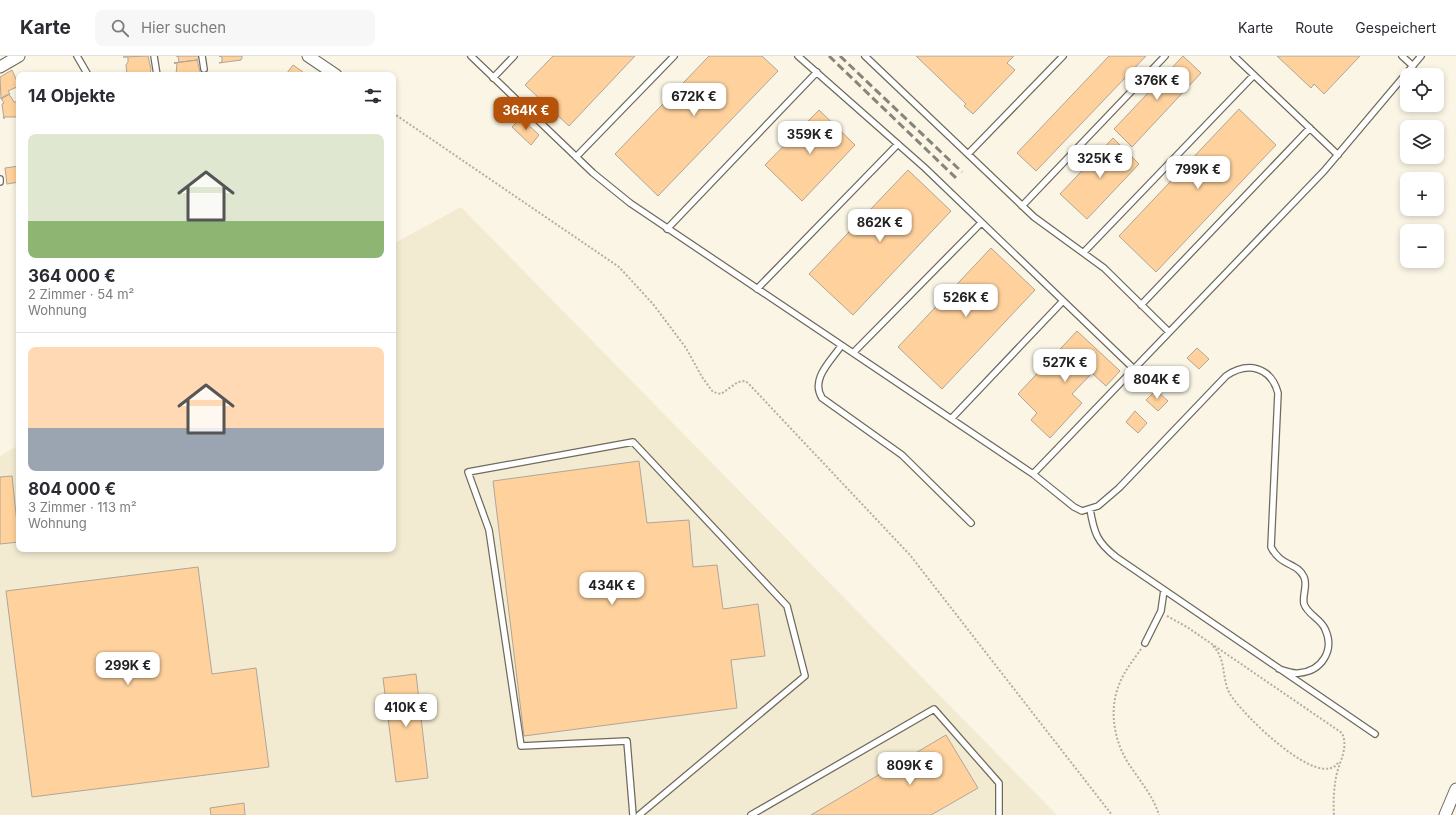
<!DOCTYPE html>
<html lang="de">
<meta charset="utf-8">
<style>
:root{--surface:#fff;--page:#f7f7f7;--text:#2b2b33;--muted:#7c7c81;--line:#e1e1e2;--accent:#b45309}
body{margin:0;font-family:Inter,sans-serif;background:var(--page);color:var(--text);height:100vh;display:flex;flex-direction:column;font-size:15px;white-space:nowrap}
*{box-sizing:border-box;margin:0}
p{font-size:13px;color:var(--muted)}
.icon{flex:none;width:22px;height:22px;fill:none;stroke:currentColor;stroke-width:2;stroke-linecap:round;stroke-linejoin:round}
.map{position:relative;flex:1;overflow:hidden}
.details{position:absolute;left:16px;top:16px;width:380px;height:480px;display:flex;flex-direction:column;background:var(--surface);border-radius:8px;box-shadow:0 2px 6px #0003}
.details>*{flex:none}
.fabs{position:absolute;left:1400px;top:12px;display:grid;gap:8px}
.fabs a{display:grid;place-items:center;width:44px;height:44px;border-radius:8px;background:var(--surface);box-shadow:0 2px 6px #0003;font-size:20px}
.price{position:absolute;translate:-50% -34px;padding:0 9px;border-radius:8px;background:#fff;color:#222;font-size:13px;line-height:26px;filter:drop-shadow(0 1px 2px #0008)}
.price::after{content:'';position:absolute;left:50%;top:24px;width:12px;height:9px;margin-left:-6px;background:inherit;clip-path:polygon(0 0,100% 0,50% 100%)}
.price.current{background:var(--accent);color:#fff}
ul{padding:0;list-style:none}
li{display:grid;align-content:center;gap:8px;height:212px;padding:0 12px}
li+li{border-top:1px solid var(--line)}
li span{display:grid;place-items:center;height:124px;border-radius:8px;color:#555}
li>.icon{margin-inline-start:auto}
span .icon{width:72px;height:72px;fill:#fffc;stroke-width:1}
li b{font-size:17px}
h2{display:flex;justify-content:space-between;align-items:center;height:48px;padding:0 12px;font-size:17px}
header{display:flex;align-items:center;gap:24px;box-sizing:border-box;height:56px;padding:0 20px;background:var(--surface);border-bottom:1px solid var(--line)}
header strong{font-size:19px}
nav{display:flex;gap:22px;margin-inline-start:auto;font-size:14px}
.search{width:280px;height:36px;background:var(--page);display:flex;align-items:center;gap:10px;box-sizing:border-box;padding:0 14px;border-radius:8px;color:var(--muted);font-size:15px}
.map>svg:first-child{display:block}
</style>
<header>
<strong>Karte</strong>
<div class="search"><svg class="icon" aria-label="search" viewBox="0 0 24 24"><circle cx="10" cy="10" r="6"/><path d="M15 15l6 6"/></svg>Hier suchen</div>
<nav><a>Karte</a><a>Route</a><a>Gespeichert</a></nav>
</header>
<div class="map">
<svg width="1456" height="759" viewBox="0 0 1456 759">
<rect width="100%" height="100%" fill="#faf5e4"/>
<path fill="#f2ebd2" d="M461 151 1057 759H0V400L19 389V493H393V188Z"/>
<path fill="#ffd29d" stroke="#b1a598" d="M148 0 151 13 150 19H127L126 9 128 6V1H123Z
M176 0H198L199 2 197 4 174 7 179 6 178 0Z
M219 0H242V2L241 4 219 7 222 6V1Z
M553 0H635L569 70 525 29Z
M709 0H762L778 15 658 140 615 98Z
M916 0H1014L1007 7 1015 14 973 58 964 50 966 48Z
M1109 0H1146L1036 115 1017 97Z
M1183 0 1201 17 1132 91 1114 73Z
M1277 0H1360L1324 38 1314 28 1311 32Z
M197 4 201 19H176L177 7H174Z
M293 9 303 16 302 19H290L287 17Z
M12 14 19 30 8 35 10 38 1 43 0 21Z
M9 38 14 46H17L19 61H4V63L2 48 4 47 1 42Z
M1239 53 1276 89 1156 216 1119 180Z
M819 54 855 89 802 145 765 109Z
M521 62 539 79 531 89 512 71Z
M1113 82 1139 108 1087 163 1060 138Z
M19 110V126L7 128 5 112Z
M908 114 951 155 853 259 809 218Z
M991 192 1035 234 942 333 898 291Z
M1077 275 1120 315 1106 330 1092 317 1072 338 1082 347 1050 382 1031 364 1037 357 1018 338Z
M1197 292 1209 303 1199 313 1187 302Z
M1176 313 1188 324 1179 334 1166 323Z
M1156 334 1168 345 1158 355 1146 344Z
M1135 355 1147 367 1138 377 1126 366Z
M639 405 647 467 689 464 693 511 717 509 723 553 758 548 765 600 731 604 737 652 524 680 493 425Z
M12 420 19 486 0 488V421Z
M198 511 212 618 256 612 269 711 32 741 6 535Z
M416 618 428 722 396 726 383 622Z
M946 679 978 732 931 759H811Z
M244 747 245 759H211L210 752Z"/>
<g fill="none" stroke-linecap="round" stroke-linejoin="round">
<g stroke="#6f6a5c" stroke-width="8">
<path id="lane" d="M77 0 88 19
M154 0 157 19
M202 0 204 13
M471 0 593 117 630 147 1033 418 1074 451 1082 455 1098 450 1119 432 1226 320C1248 305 1271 311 1278 337L1271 491C1280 510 1298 507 1304 521 1308 529 1302 539 1304 548 1308 559 1321 563 1325 573 1335 594 1322 615 1299 617 1292 618 1285 615 1279 613
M798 0 925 112 1134 313
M865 0 1034 161 1104 212 1169 276
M1234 0 1338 99
M1402 0 1413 10
M493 22 514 0
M968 98 1063 0
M576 101 674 0
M0 123V126
M1022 150 1165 0
M667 173 817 16
M1084 196 1254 19
M757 233 898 88
M1141 249 1310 72
M841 290C831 305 810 323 822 342L902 399 971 467
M853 297 981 167
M951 363 1063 245
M1033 418 1324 115 1421 0
M1090 453C1094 477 1097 486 1116 501L1375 678
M1145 587 1161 555 1164 534
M633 759 627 685 521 690 489 474 468 416 633 386 787 550 805 620 639 759
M751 759 934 653 999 727V759"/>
</g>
<g stroke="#6f6a5c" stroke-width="13">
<path id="street" d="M308 0 336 19
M0 11 19 0
M1445 759 1456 733"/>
</g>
<path stroke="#b2aea1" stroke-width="2" stroke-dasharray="2 2" stroke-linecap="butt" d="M393 57 619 211 653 248 686 292 702 321 713 336 721 338 738 326 745 325 748 327 910 499 1112 759
M1167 560 1187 571 1342 677C1349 692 1339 706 1336 721 1334 733 1333 746 1334 759
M1213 590C1227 604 1221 622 1230 638 1241 657 1322 738 1339 705
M1141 593C1134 603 1126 613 1121 624 1107 653 1114 689 1133 714 1143 729 1154 742 1159 759"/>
<use href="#lane" stroke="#fff" stroke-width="5.5"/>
<use href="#street" stroke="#fff" stroke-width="11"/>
<path stroke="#88847a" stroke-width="3" stroke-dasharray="8 4" stroke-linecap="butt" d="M829 0 956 122
M840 0 962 116"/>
</g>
</svg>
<div class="fabs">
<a><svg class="icon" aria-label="locate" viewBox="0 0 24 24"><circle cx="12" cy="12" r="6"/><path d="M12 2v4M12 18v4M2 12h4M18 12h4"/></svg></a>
<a><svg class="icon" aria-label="layers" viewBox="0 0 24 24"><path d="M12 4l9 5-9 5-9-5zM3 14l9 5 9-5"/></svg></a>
<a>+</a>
<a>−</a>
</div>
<b class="price" style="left:1157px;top:45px">376K €</b>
<b class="price" style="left:694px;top:61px">672K €</b>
<b class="price current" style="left:526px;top:75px">364K €</b>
<b class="price" style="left:810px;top:99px">359K €</b>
<b class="price" style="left:1100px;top:123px">325K €</b>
<b class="price" style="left:1198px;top:134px">799K €</b>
<b class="price" style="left:880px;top:187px">862K €</b>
<b class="price" style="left:966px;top:262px">526K €</b>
<b class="price" style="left:1065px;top:327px">527K €</b>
<b class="price" style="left:1157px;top:344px">804K €</b>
<b class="price" style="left:612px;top:550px">434K €</b>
<b class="price" style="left:128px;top:630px">299K €</b>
<b class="price" style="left:406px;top:672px">410K €</b>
<b class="price" style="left:910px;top:730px">809K €</b>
<section class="details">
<h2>14 Objekte<svg class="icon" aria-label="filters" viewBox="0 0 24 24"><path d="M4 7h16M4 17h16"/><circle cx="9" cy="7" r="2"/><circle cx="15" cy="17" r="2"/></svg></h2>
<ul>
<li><span style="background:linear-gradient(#dfe7d0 70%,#8fb573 0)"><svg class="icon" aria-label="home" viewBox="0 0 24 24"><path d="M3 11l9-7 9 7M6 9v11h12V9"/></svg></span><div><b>364 000 €</b><p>2 Zimmer · 54 m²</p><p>Wohnung</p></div></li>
<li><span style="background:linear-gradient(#ffd9b3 65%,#9aa5b1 0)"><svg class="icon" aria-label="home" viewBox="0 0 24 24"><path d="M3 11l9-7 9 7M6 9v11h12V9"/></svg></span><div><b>804 000 €</b><p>3 Zimmer · 113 m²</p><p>Wohnung</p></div></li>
</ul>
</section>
</div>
